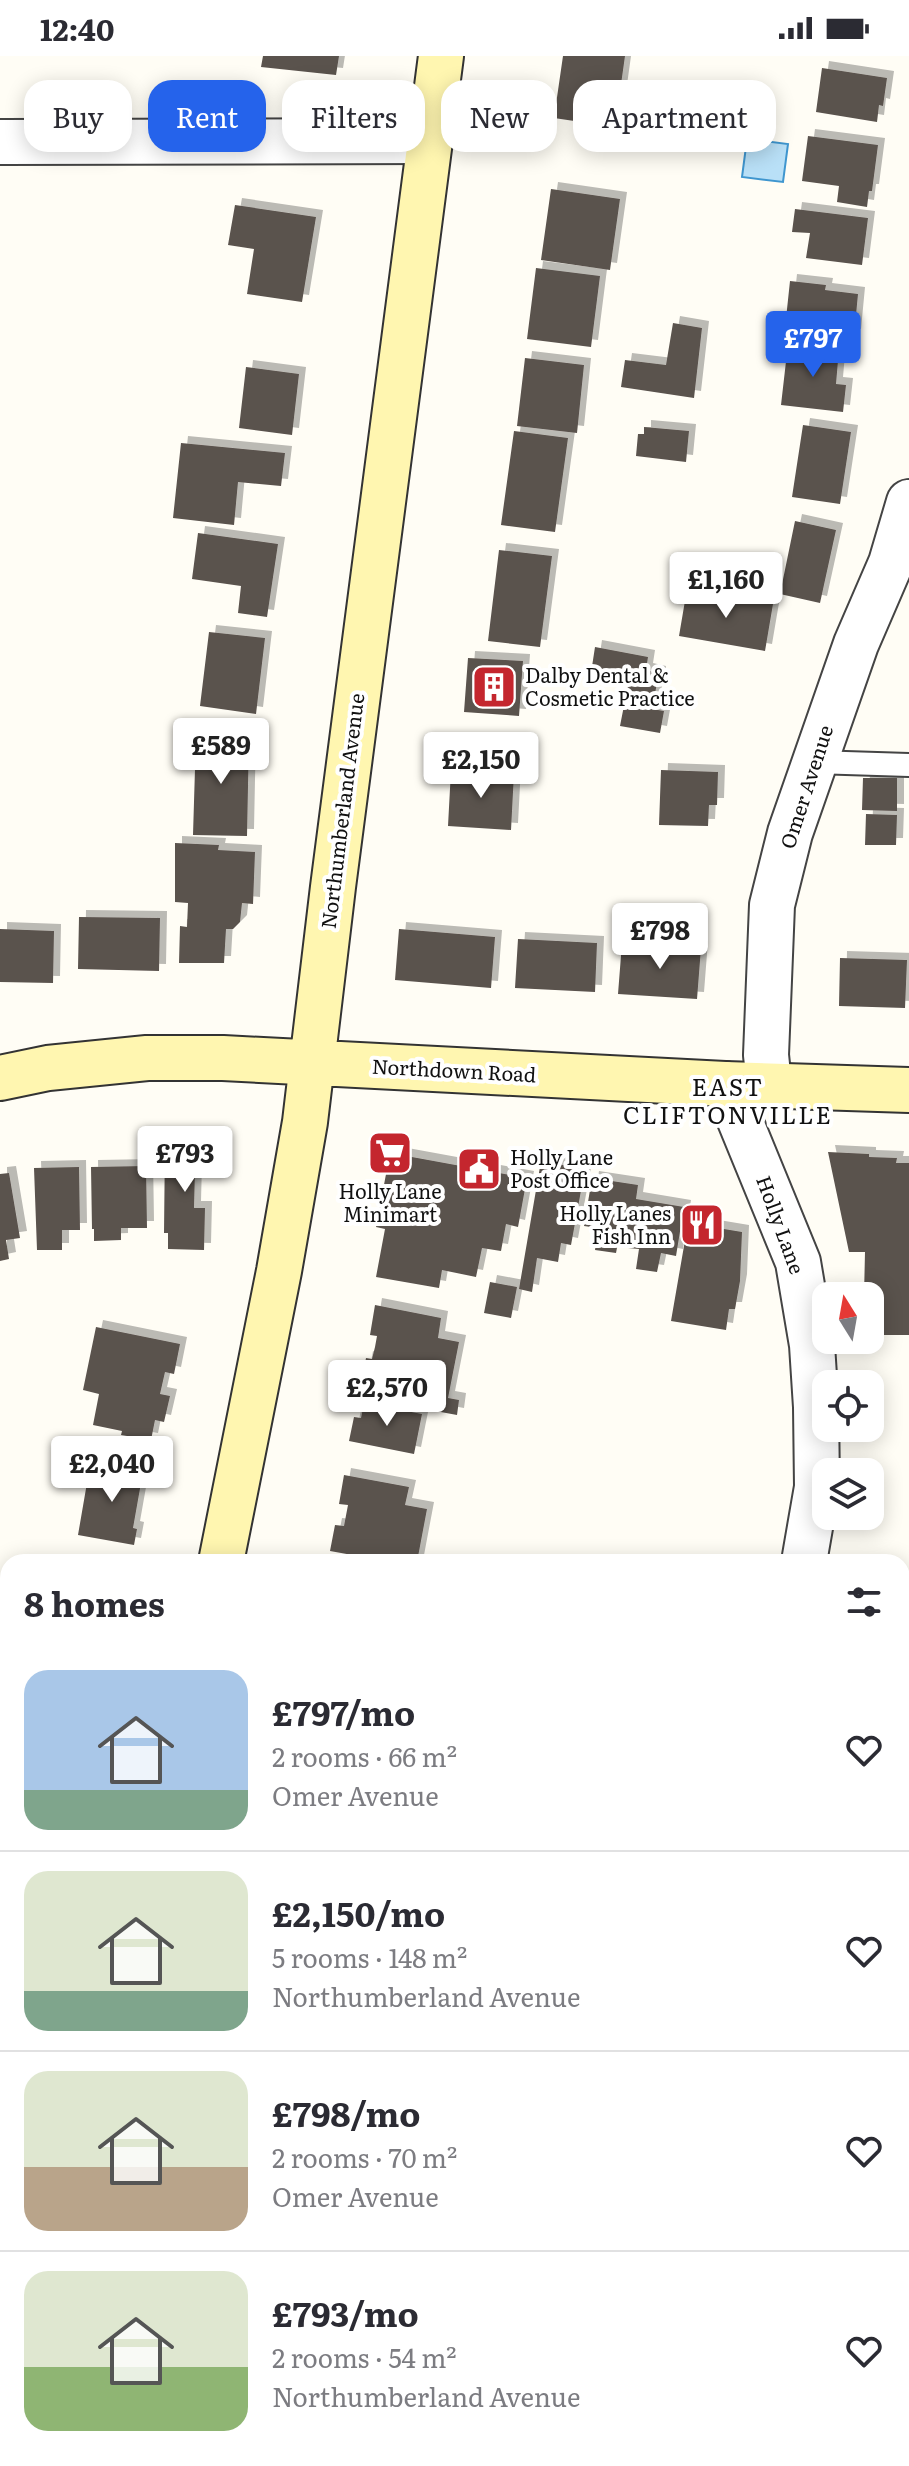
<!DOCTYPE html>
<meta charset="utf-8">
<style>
:root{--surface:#fff;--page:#f2f2f3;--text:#2b2b33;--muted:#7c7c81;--line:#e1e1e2;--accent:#2563eb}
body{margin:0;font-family:Literata,serif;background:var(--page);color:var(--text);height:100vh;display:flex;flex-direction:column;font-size:30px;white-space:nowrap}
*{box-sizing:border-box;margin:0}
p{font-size:26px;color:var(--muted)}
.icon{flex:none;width:44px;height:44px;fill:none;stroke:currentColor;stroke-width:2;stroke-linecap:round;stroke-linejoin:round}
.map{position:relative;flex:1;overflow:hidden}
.side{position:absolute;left:0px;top:1498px;width:910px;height:912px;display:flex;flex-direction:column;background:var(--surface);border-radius:24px 24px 0 0;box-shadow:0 4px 20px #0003}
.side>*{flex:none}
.top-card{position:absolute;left:24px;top:24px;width:862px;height:72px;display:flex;gap:16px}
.needle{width:52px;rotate:349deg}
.fabs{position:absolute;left:812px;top:1226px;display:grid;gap:16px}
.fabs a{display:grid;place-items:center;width:72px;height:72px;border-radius:16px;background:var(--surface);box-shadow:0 4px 20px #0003;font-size:40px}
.price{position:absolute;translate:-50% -68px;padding:0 18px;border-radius:8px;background:#fff;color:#222;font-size:26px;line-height:52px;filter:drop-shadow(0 2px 4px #0008)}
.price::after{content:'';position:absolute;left:50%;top:48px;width:24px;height:18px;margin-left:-12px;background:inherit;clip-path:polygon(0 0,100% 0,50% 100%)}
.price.active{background:var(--accent);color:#fff}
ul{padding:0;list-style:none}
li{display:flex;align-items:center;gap:24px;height:200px;padding:0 24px}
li+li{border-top:2px solid var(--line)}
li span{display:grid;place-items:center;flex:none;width:224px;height:160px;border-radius:24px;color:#555}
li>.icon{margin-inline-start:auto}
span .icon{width:96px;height:96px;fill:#fffc;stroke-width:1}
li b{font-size:34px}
h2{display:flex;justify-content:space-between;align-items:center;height:96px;padding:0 24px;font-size:34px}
.tag{padding:0 28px;border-radius:24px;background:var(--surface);box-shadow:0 4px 20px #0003;font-size:28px;line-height:72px}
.tag.active{background:var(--accent);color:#fff}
.status{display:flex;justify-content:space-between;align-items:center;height:56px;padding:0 40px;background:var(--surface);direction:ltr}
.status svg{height:22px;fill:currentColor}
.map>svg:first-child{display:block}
</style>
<div class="status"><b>12:40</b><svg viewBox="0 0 49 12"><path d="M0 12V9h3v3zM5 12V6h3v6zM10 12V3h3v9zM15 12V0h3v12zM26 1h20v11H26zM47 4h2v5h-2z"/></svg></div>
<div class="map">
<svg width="909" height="2410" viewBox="0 0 909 2410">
<defs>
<filter id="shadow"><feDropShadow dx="7" dy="-7" stdDeviation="0" flood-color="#0004"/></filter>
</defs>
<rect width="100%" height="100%" fill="#fffdf5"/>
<path fill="#d5ebbd" d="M0 2292 8 2294V2358L0 2403Z"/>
<path fill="#b9e0f7" stroke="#3f96cf" stroke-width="2" d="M747 83 788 88 783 126 742 121Z"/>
<path fill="#5a524d" filter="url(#shadow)" d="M263 0H339L336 19 261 11Z
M563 0H625L615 71 554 62Z
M822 12 887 22 883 50 879 49 877 66 816 56Z
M808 80 878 89 872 135H869L867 151 837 146 839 130 802 125Z
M551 133 620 143 610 214 541 204Z
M235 149 316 161 302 246 247 238 254 193 228 189Z
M795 153 868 162 862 209 806 202 810 177 792 176Z
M536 212 600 220 591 291 527 283Z
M790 225 826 229 825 234 858 238 854 280 849 279 848 292 797 286 798 273 785 272Z
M673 267 702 272 694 342 621 331 625 304 666 309Z
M788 288 839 293 836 328 846 329 843 356 781 349Z
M525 302 584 309 577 377 517 370Z
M246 311 299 318 292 379 239 372Z
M803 369 851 376 840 448 792 441Z
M644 371 689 375 686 406 636 400 638 378H644Z
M514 375 568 382 555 476 501 469Z
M181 387 285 397 281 430 238 426 234 469 173 462Z
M795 465 836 474 820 547 780 538Z
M198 477 278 488 267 561 238 557 241 530 192 523Z
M499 494 552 500 540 591 488 585Z
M687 533 773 548 765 595 679 580Z
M209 576 265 582 256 658 200 650Z
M595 591 648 601 646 614 659 617 652 653 664 655 660 677 620 670 629 624 591 617Z
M468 602 523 605 519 660 464 656Z
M196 680 249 681 247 780 193 779Z
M451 714 514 717 511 774 448 770Z
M661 714 718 716 717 749H709L708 770 659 769Z
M863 722H897V755L862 754Z
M866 758 897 759 896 789H865Z
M175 787 219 789 218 794 255 796 253 848 242 847 240 866 233 873H226L224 907H179L180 870 187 871 188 847 175 846Z
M79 861 160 862 159 915 78 913Z
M0 873 54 875 53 927 0 926Z
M399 873 495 881 491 932 395 924Z
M518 883 597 887 595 936 515 932Z
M622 887 701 892 697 943 618 938Z
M840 902 907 904 905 952 839 950Z
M165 1086 213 1087 212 1113 195 1114 194 1152H205L204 1194 168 1193V1177H164Z
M828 1096 869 1098V1101L897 1102 896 1107H909V1279H878L879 1258H870V1240H864L865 1196H849Z
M390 1097 527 1122 518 1171 506 1168 501 1195 482 1192 476 1221 442 1214 439 1232 376 1221 385 1173 376 1171Z
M541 1105 585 1113 571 1189 561 1187 558 1206 537 1202 532 1236 519 1233Z
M146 1110 147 1172H121V1184L94 1185V1173H92L91 1111Z
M79 1111 80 1174H62V1194H37L34 1112Z
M9 1117 20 1182 6 1184 9 1203 0 1205V1118Z
M592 1122 638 1129 636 1143 684 1151 676 1200 661 1197 657 1216 636 1213 639 1193 628 1192 630 1178 620 1176 616 1197 595 1194 598 1172 584 1170Z
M688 1167 742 1176 740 1225 735 1253H729L726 1274 671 1265Z
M490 1226 517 1231 511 1262 484 1257Z
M375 1249 441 1262 438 1282 459 1286 448 1342 459 1344 457 1359 430 1354 433 1339 426 1337V1341L361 1329 366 1302 372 1303 375 1291 377 1280 370 1279Z
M96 1271 180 1288 174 1318 165 1316 160 1338 170 1340 164 1366 155 1364 151 1384 121 1379 122 1375 93 1369 99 1338 83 1334Z
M364 1347 422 1358 414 1398 349 1385 354 1361 361 1362Z
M107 1403 144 1410 133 1472 137 1473 134 1489 78 1479 88 1421 103 1424Z
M344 1419 409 1431 405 1449 427 1453 417 1506H368L369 1502 330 1495 335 1469 344 1470 348 1449 339 1448Z
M0 2035 8 2037V2078L0 2077Z
M153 2402H197L221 2407 220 2410H151Z"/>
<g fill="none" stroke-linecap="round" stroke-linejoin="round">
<g stroke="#444" stroke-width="26">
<path id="lane" d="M814 706 909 709
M0 1805 8 1807"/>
</g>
<g stroke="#444" stroke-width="48">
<path id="street" d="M0 86 430 85
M725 1028 798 1206 812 1289 816 1351 817 1431 804 1506
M769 1028 766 999 772 849 790 777 856 588 891 507 909 446
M902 1829 909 1830
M644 2410 646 2402"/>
</g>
<g stroke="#333" stroke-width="48">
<path id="secondary" d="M0 1022 48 1012 147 1002H223L725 1028 909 1034
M221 1506 279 1215 305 1066 333 831 441 0
M52 2410 53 2402"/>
</g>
<use href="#lane" stroke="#fff" stroke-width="22"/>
<use href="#street" stroke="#fff" stroke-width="44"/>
<use href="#secondary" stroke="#fff6b0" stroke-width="44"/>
</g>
<defs>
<g id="building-square" transform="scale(2.3)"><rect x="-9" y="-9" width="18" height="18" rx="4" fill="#c4262e" stroke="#fff"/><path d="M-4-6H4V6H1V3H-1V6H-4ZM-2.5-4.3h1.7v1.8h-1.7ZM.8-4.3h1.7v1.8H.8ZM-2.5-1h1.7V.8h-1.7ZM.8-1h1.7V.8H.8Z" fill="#fff"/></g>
<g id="supermarket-square" transform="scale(2.3)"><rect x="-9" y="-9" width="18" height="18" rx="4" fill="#c4262e" stroke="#fff"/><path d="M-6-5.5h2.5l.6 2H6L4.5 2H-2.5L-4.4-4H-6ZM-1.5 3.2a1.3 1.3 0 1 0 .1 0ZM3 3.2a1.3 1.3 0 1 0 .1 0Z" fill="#fff"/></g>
<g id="civic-square" transform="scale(2.3)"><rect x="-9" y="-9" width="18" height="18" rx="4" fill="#c4262e" stroke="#fff"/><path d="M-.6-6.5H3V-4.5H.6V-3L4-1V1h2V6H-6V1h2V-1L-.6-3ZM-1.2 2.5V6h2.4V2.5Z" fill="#fff"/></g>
<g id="restaurant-square" transform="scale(2.3)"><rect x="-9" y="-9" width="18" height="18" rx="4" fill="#c4262e" stroke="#fff"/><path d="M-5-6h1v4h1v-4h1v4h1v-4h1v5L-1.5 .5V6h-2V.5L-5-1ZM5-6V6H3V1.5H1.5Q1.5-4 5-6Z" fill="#fff"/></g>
</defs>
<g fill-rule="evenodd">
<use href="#building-square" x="494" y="631"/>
<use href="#supermarket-square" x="390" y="1097"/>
<use href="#civic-square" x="479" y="1113"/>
<use href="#restaurant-square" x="702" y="1169"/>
</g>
<g text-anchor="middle" stroke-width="8" stroke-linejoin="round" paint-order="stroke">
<g font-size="20" fill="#111" stroke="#fff" text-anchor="start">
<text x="525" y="627">Dalby Dental &amp;<tspan x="525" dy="23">Cosmetic Practice</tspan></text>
<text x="510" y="1109">Holly Lane<tspan x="510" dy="23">Post Office</tspan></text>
<text x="390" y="1143" text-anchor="middle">Holly Lane<tspan x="390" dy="23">Minimart</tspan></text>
<text x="671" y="1165" text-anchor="end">Holly Lanes<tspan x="671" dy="23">Fish Inn</tspan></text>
</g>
<g font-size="20" fill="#111" stroke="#fff">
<text transform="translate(807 731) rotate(-72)" y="7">Omer Avenue</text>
<text transform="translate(343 755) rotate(-83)" y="7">Northumberland Avenue</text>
<text transform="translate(454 1015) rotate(3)" y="7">Northdown Road</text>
<text transform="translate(780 1169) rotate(70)" y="7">Holly Lane</text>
</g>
<g font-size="24" letter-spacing="2" fill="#111" stroke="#fff">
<text x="728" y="1040">EAST<tspan x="728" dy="28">CLIFTONVILLE</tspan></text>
</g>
</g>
</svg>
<div class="fabs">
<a><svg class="needle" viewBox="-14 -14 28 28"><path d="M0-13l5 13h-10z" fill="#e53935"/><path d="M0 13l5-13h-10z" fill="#7c7c81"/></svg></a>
<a><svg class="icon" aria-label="locate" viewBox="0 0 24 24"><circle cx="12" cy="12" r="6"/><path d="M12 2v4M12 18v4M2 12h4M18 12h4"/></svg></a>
<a><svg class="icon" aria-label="layers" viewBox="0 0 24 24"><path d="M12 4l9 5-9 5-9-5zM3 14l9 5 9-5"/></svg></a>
</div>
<b class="price active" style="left:813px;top:323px">£797</b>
<b class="price" style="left:726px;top:564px">£1,160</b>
<b class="price" style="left:221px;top:730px">£589</b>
<b class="price" style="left:481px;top:744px">£2,150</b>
<b class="price" style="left:660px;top:915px">£798</b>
<b class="price" style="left:185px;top:1138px">£793</b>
<b class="price" style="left:387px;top:1372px">£2,570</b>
<b class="price" style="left:112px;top:1448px">£2,040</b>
<div class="top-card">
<a class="tag">Buy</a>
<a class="tag active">Rent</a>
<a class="tag">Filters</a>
<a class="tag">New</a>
<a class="tag">Apartment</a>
</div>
<section class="side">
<h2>8 homes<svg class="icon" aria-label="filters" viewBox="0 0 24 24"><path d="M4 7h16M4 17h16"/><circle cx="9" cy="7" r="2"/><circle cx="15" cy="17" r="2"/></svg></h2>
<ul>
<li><span style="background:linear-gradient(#a9c7e8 75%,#7fa58c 0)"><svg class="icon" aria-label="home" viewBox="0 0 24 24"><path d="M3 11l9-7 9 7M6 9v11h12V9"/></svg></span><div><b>£797/mo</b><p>2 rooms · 66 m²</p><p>Omer Avenue</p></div><svg class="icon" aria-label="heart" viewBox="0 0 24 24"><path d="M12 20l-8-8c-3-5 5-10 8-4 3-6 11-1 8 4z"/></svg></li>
<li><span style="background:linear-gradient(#dfe7d0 75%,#7fa58c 0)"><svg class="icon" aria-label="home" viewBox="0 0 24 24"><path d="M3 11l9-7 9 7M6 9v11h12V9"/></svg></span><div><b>£2,150/mo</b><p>5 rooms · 148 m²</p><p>Northumberland Avenue</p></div><svg class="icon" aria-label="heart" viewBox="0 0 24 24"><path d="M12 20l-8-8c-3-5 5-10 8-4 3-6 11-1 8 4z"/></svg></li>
<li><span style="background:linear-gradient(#dfe7d0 60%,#b9a48a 0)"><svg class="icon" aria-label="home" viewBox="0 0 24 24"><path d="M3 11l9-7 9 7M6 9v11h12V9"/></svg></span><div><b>£798/mo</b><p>2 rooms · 70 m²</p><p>Omer Avenue</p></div><svg class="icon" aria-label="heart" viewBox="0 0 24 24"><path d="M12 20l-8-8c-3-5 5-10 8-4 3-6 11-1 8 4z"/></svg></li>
<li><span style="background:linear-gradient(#dfe7d0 60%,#8fb573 0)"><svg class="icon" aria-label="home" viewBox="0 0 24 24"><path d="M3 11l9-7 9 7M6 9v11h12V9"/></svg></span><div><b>£793/mo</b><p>2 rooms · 54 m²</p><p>Northumberland Avenue</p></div><svg class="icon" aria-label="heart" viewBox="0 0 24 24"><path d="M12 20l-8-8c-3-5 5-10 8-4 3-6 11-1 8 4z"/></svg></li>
</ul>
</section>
</div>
